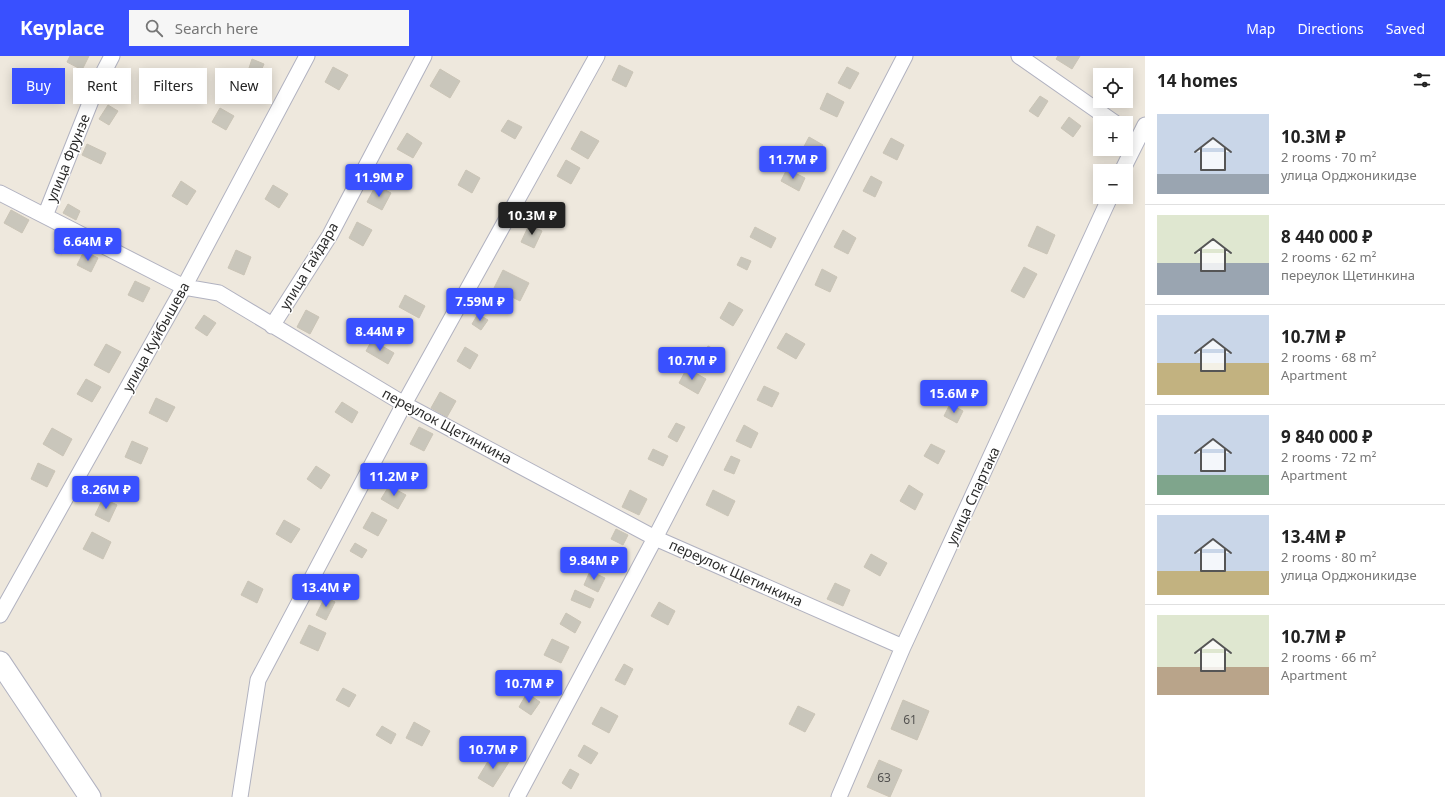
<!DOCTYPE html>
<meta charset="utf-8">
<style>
:root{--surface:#fff;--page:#f6f6f6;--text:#222;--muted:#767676;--line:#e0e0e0;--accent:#3950ff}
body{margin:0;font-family:"Noto Sans",sans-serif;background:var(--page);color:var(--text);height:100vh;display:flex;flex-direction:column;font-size:15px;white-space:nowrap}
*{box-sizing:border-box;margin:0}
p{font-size:13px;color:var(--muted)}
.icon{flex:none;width:22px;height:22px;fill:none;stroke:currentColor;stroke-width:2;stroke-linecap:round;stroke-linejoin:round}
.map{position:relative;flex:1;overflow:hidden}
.details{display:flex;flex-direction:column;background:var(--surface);width:300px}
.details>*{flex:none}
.hud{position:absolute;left:12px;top:12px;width:380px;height:36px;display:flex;gap:8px}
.fabs{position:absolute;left:1093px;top:12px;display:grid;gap:8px}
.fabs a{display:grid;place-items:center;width:40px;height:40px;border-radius:0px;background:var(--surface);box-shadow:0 2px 10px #0003;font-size:20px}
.price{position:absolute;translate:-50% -34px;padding:0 9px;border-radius:4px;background:var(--accent);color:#fff;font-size:13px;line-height:26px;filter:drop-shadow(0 1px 2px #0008)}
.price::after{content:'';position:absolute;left:50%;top:24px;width:12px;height:9px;margin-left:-6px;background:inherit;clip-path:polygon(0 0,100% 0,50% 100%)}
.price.current{background:#222;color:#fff}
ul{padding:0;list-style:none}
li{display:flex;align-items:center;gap:12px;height:100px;padding:0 12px}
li+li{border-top:1px solid var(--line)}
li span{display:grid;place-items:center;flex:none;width:112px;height:80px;border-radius:0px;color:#555}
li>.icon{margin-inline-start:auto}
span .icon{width:48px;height:48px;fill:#fffc;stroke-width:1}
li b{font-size:17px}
h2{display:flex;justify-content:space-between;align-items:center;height:48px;padding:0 12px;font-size:17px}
.chip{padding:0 14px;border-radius:0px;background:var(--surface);box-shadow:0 2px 10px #0003;font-size:14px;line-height:36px}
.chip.current{background:var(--accent);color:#fff}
header{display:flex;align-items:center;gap:24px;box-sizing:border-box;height:56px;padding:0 20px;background:var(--accent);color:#fff}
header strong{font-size:19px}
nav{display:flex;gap:22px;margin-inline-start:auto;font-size:14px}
.search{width:280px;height:36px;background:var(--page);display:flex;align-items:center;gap:10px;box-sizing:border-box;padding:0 14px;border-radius:0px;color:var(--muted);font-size:15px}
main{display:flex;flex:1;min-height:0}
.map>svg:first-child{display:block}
</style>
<header>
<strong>Keyplace</strong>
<div class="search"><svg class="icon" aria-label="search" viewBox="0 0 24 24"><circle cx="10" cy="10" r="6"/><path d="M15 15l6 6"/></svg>Search here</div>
<nav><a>Map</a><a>Directions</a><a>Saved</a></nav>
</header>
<main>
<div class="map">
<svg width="1145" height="741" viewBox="0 0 1145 741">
<rect width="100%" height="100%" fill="#eee8dd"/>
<path fill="#c9c6bb" stroke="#cac4b6" d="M70 0H89L82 14 67 6Z
M1058 0H1080L1072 13 1056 3Z
M252 3 264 8 260 17 249 12Z
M619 9 633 16 626 31 612 24Z
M333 11 348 19 339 34 325 26Z
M847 11 859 17 850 33 838 27Z
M440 13 460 25 450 42 430 30Z
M238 23 249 31 240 44 228 37Z
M827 37 844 46 837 61 820 53Z
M1040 40 1048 45 1038 61 1029 55Z
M108 49 118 55 109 69 99 63Z
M220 52 234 60 226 74 212 66Z
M1069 61 1081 70 1073 81 1061 72Z
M508 64 522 71 515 83 501 75Z
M581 75 599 85 588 103 571 93Z
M407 77 422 87 413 102 397 93Z
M809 81 823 89 815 103 801 96Z
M891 82 904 89 897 104 883 97Z
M87 88 106 97 101 108 82 99Z
M566 104 580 112 571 128 557 120Z
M787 113 805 122 799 135 781 125Z
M466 114 480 122 472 137 458 129Z
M871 120 882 126 875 141 863 135Z
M181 125 196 135 187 149 172 140Z
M273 129 288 138 279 152 265 143Z
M376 129 391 137 382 154 367 146Z
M68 148 80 155 76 164 63 157Z
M11 154 29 164 22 177 4 167Z
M357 166 372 174 363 190 349 182Z
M529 169 542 175 534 192 521 186Z
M1037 170 1055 179 1047 198 1028 190Z
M755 171 776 182 771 192 750 181Z
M843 174 856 182 848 198 834 191Z
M58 185 66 189 62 198 54 194Z
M236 194 251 201 244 219 228 212Z
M84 195 98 202 91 216 77 209Z
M741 201 751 205 747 214 737 209Z
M1024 211 1037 218 1024 242 1011 235Z
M822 213 837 221 830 236 815 229Z
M503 214 529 227 520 245 494 232Z
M135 225 150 232 143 246 128 239Z
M405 239 425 250 419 262 399 251Z
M729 246 743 254 733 270 720 262Z
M306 254 319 261 310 278 297 271Z
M478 258 488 264 481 274 472 268Z
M204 259 216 267 207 280 195 272Z
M786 277 805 288 796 303 777 292Z
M372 284 394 297 388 308 366 295Z
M106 288 121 296 109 317 94 309Z
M708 290 719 296 711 311 700 305Z
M465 291 478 299 470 313 457 305Z
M687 312 706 323 698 338 679 327Z
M86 323 101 331 92 346 77 338Z
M764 330 779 337 772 351 757 344Z
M440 336 456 345 447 361 431 352Z
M156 342 175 351 167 366 149 357Z
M342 346 358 356 352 367 335 356Z
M950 348 963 355 957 367 944 360Z
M676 367 685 371 677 386 668 381Z
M744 369 758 377 751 392 736 385Z
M419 371 433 378 424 395 410 388Z
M52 372 72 383 63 400 43 388Z
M132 385 148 392 141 408 125 401Z
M931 388 945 395 938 408 924 400Z
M653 393 668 400 663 410 648 403Z
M731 400 740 404 734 418 724 414Z
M38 407 55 415 47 431 31 423Z
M316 410 330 419 321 433 307 423Z
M909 429 923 438 915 454 900 445Z
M389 430 406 439 398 453 381 443Z
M630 434 647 443 639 459 622 451Z
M713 434 735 445 728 460 706 449Z
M103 442 117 449 109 466 95 459Z
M372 456 387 464 378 480 363 472Z
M284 464 300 473 291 487 276 478Z
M616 473 628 479 623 489 611 483Z
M92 476 111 486 103 503 83 493Z
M355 487 367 494 362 502 350 495Z
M871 498 887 507 880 520 864 511Z
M590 515 605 522 598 536 584 529Z
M248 525 263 533 257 547 241 539Z
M835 527 850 534 843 550 827 543Z
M575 534 594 543 590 552 571 544Z
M325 541 335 546 326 564 316 559Z
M659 546 675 555 668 569 651 560Z
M566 557 581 566 575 577 560 568Z
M309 569 326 577 318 595 300 587Z
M552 583 569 591 561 607 544 599Z
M624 608 633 613 625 629 615 624Z
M343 632 356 639 349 651 336 644Z
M527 637 540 646 531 659 519 651Z
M903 644 929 655 917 684 891 673Z
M798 650 815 658 805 676 789 668Z
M601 651 618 660 609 677 592 668Z
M414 666 430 675 422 690 406 682Z
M382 670 396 678 391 688 376 679Z
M584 689 598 697 591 708 578 700Z
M493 697 509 706 493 731 478 722Z
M879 704 902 714 890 741 867 731Z
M570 713 579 718 571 733 562 727Z"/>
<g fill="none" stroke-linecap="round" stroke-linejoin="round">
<g stroke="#b1b2c0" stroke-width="17">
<path id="street" d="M1019 0 1115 67
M1122 115 1145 69
M0 137 184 231 219 237 404 348 655 482 903 591
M45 160 98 27 112 0
M272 270 330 179 424 0
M0 559 184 231 307 0
M240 741 258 624 404 348 597 0
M517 741 655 482 905 0
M839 741 903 591 1110 141"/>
</g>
<g stroke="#b1b2c0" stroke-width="23">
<path id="secondary" d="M0 606 90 741"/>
</g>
<use href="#street" stroke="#fff" stroke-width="15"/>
<use href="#secondary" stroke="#fff" stroke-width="21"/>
</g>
<g text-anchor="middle" stroke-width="3" stroke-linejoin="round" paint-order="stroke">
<g font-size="12" fill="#535250">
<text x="910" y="668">61</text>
<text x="884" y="726">63</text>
</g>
<g font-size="14" fill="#2c2c2c" stroke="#fff">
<text transform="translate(68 102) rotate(-68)" y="5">улица Фрунзе</text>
<text transform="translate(309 210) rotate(-59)" y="5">улица Гайдара</text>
<text transform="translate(156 281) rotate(-61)" y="5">улица Куйбышева</text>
<text transform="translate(447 370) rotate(28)" y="5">переулок Щетинкина</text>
<text transform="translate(973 440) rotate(-65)" y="5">улица Спартака</text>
<text transform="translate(736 517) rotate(24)" y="5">переулок Щетинкина</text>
</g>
</g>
</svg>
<div class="fabs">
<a><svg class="icon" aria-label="locate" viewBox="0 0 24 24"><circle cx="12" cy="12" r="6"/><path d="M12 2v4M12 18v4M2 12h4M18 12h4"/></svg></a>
<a>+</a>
<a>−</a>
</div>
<b class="price" style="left:793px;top:124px">11.7M ₽</b>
<b class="price" style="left:379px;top:142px">11.9M ₽</b>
<b class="price current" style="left:532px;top:180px">10.3M ₽</b>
<b class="price" style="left:88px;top:206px">6.64M ₽</b>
<b class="price" style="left:480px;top:266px">7.59M ₽</b>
<b class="price" style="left:380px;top:296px">8.44M ₽</b>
<b class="price" style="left:692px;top:325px">10.7M ₽</b>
<b class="price" style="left:954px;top:358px">15.6M ₽</b>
<b class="price" style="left:394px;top:441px">11.2M ₽</b>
<b class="price" style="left:106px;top:454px">8.26M ₽</b>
<b class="price" style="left:594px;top:525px">9.84M ₽</b>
<b class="price" style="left:326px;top:552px">13.4M ₽</b>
<b class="price" style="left:529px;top:648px">10.7M ₽</b>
<b class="price" style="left:493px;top:714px">10.7M ₽</b>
<div class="hud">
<a class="chip current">Buy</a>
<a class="chip">Rent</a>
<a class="chip">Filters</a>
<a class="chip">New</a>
</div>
</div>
<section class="details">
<h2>14 homes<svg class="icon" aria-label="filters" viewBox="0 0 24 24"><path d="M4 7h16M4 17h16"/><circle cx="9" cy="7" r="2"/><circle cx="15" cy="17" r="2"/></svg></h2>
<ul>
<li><span style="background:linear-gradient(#c9d6e8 75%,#9aa5b1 0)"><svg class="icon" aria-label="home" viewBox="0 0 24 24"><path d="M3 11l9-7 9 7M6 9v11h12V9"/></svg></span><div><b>10.3M ₽</b><p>2 rooms · 70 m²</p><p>улица Орджоникидзе</p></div></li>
<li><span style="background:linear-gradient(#dfe7d0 60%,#9aa5b1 0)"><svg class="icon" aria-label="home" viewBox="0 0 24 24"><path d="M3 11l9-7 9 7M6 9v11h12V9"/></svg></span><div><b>8 440 000 ₽</b><p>2 rooms · 62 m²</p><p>переулок Щетинкина</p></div></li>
<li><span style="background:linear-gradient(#c9d6e8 60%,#c2b280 0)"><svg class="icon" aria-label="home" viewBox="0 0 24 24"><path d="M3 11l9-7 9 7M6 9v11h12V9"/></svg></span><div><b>10.7M ₽</b><p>2 rooms · 68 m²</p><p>Apartment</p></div></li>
<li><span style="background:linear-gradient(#c9d6e8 75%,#7fa58c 0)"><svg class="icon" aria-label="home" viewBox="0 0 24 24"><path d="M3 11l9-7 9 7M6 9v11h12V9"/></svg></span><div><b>9 840 000 ₽</b><p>2 rooms · 72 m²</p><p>Apartment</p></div></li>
<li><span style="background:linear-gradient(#c9d6e8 70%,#c2b280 0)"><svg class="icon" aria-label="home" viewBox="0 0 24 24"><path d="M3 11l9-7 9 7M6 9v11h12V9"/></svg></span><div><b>13.4M ₽</b><p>2 rooms · 80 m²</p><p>улица Орджоникидзе</p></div></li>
<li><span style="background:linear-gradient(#dfe7d0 65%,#b9a48a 0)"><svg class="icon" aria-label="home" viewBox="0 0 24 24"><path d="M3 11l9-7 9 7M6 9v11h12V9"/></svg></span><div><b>10.7M ₽</b><p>2 rooms · 66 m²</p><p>Apartment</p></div></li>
</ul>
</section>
</main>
